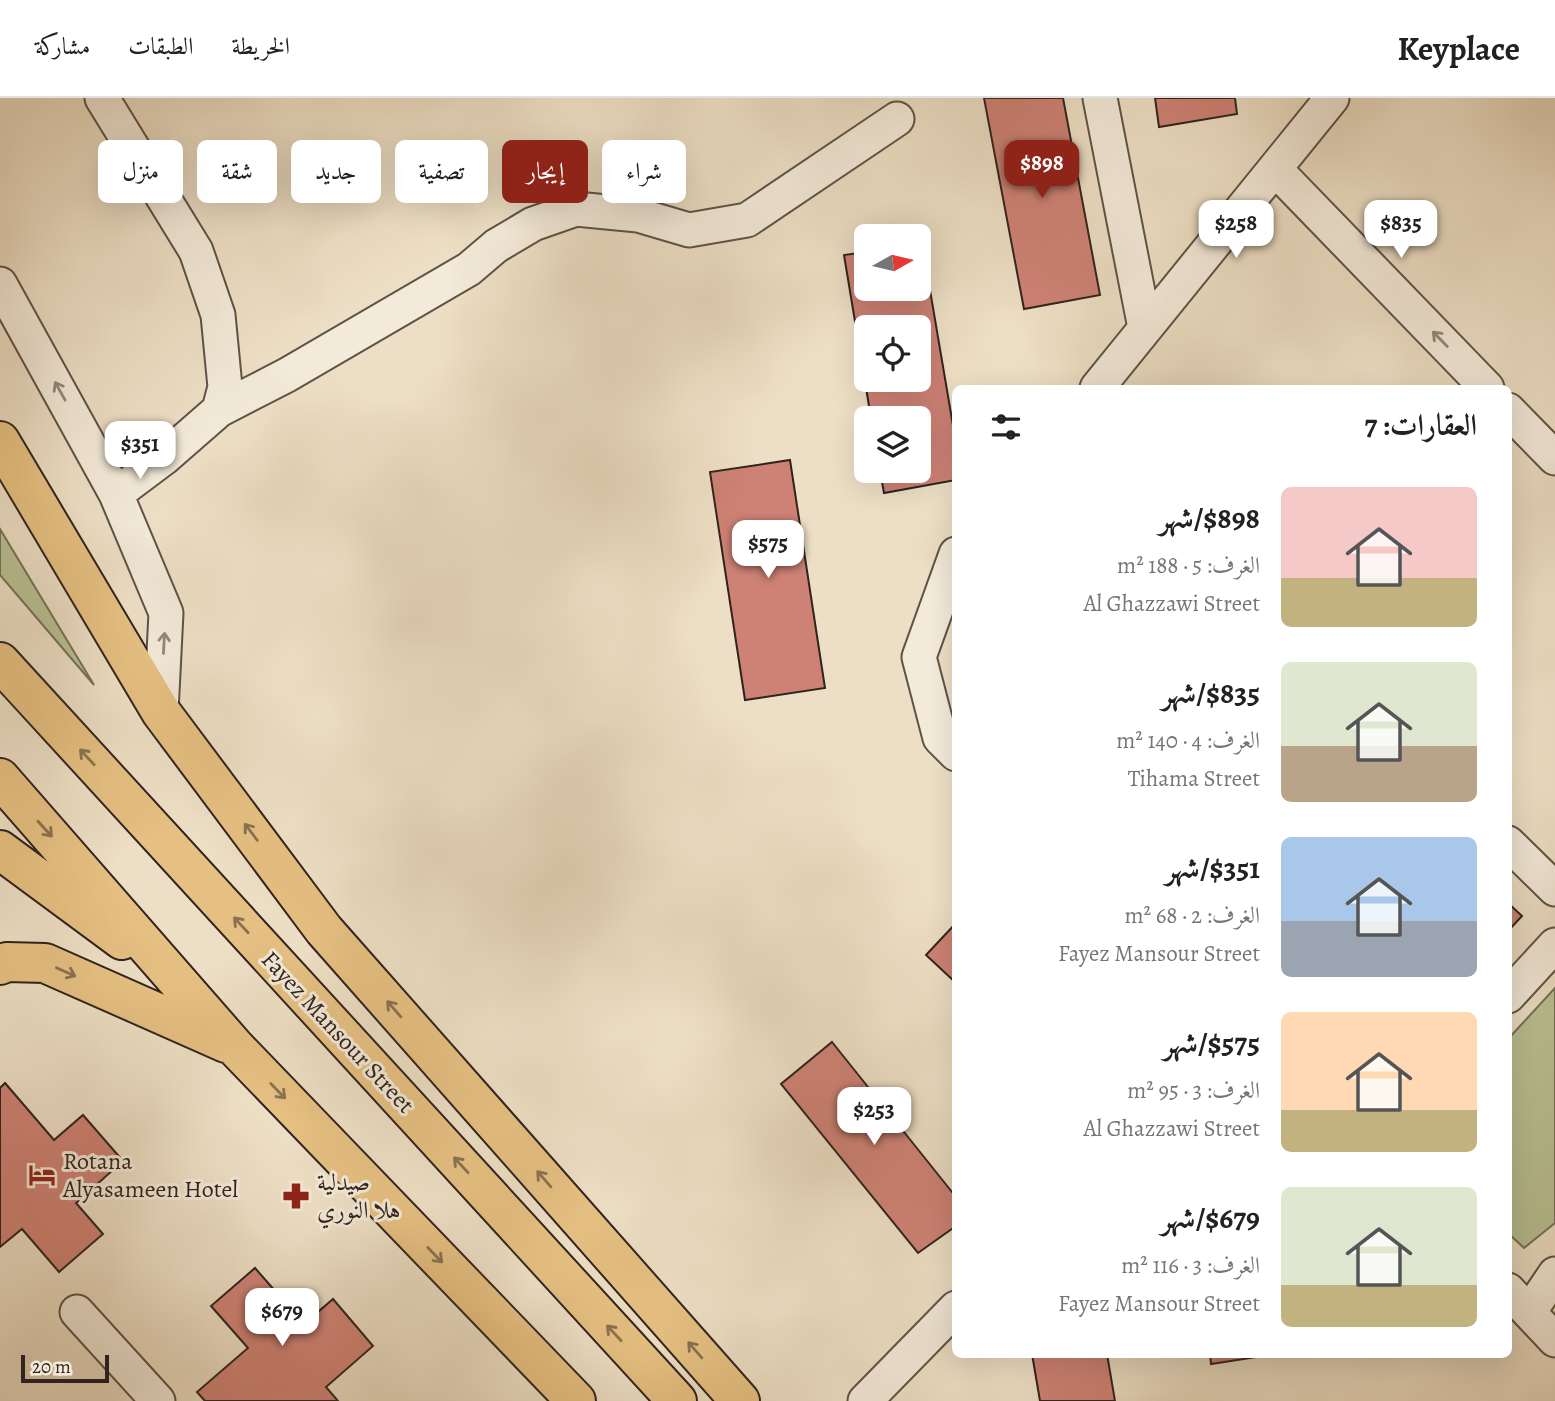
<!DOCTYPE html>
<html lang="ar">
<meta charset="utf-8">
<style>
:root{--surface:#fff;--page:#f2f2f2;--text:#222;--muted:#767676;--line:#e0e0e0;--accent:#8f2418}
body{margin:0;font-family:Alegreya,Amiri,serif;background:var(--page);color:var(--text);direction:rtl;height:100vh;display:flex;flex-direction:column;font-size:26px;white-space:nowrap}
*{box-sizing:border-box;margin:0}
p{font-size:23px;color:var(--muted)}
.icon{flex:none;width:38px;height:38px;fill:none;stroke:currentColor;stroke-width:2;stroke-linecap:round;stroke-linejoin:round}
.map{position:relative;flex:1;overflow:hidden;direction:ltr}
.side{position:absolute;left:952px;top:287px;width:560px;height:973px;display:flex;flex-direction:column;background:var(--surface);border-radius:10px;box-shadow:0 7px 28px #0002;direction:rtl}
.side>*{flex:none}
.top-card{position:absolute;left:21px;top:42px;width:665px;height:63px;direction:rtl;display:flex;gap:14px}
.needle{width:46px;rotate:82deg}
.buttons{position:absolute;left:854px;top:126px;display:grid;gap:14px}
.buttons a{display:grid;place-items:center;width:77px;height:77px;border-radius:10px;background:var(--surface);box-shadow:0 7px 28px #0002;font-size:35px}
.scale{position:absolute;left:21px;bottom:18px;width:88px;box-sizing:border-box;padding-left:7px;border:4px solid #2f241e;border-top:0;font-size:19px;line-height:24px;white-space:nowrap;color:#2f241e;-webkit-text-stroke:5px #f3ead9;paint-order:stroke}
.price{position:absolute;translate:-50% -60px;padding:0 16px;border-radius:14px;background:#fff;color:#222;font-size:23px;line-height:46px;filter:drop-shadow(0 2px 4px #0008)}
.price::after{content:'';position:absolute;left:50%;top:42px;width:21px;height:16px;margin-left:-10px;background:inherit;clip-path:polygon(0 0,100% 0,50% 100%)}
.price.selected{background:var(--accent);color:#fff}
ul{padding:0;list-style:none}
li{display:flex;align-items:center;gap:21px;height:175px;padding:0 35px}
li span{display:grid;place-items:center;flex:none;width:196px;height:140px;border-radius:10px;color:#555}
li>.icon{margin-inline-start:auto}
span .icon{width:84px;height:84px;fill:#fffc;stroke-width:1}
li b{font-size:30px}
h2{display:flex;justify-content:space-between;align-items:center;height:84px;padding:0 35px;font-size:30px}
.pill{padding:0 24px;border-radius:10px;background:var(--surface);box-shadow:0 7px 28px #0002;font-size:24px;line-height:63px}
.pill.selected{background:var(--accent);color:#fff}
header{display:flex;align-items:center;gap:42px;box-sizing:border-box;height:98px;padding:0 35px;background:var(--surface);border-bottom:2px solid var(--line)}
header strong{font-size:33px}
nav{display:flex;gap:38px;margin-inline-start:auto;font-size:24px}
.map>svg:first-child{display:block}
</style>
<header>
<strong>Keyplace</strong>
<nav><a>الخريطة</a><a>الطبقات</a><a>مشاركة</a></nav>
</header>
<div class="map">
<svg width="1555" height="1303" viewBox="0 0 1555 1303">
<rect width="100%" height="100%" fill="#eddfc5"/>
<filter id="stains"><feTurbulence type="fractalNoise" baseFrequency=".00286" numOctaves="4"/><feColorMatrix values="0 0 0 0 .2 0 0 0 0 .09 0 0 0 0 .02 0 0 0 .5 -.17"/></filter>
<radialGradient id="worn" r=".72"><stop offset=".6" stop-color="#630" stop-opacity="0"/><stop offset="1" stop-color="#630" stop-opacity=".3"/></radialGradient>
<path fill="#b9c194" stroke="#747259" stroke-width="2" d="M0 431 94 587 0 477Z
M1555 890V1125L1524 1150 1509 1136V940Z"/>
<path fill="#ce8275" stroke="#2f241e" stroke-width="2" fill-rule="evenodd" d="M984 0H1063L1100 197 1024 211Z
M1155 0H1235L1237 16 1159 29Z
M919 145H922L956 345V382L884 395 880 373H919V320H871L844 157 866 154V191H919ZM866 229H919V282H866Z
M790 362 825 590 745 602 710 374Z
M1508 805 1522 818 1508 833Z
M956 825V885L926 857Z
M832 944 956 1099V1128L918 1155 781 986Z
M5 985 54 1042 83 1017 123 1063 76 1105 103 1136 59 1174 22 1131 0 1149V990Z
M255 1170 304 1226 333 1201 373 1248 326 1289 338 1303H205L197 1294 248 1250 211 1208Z
M1032 1256H1107L1115 1303H1040Z
M1210 1256H1270V1257L1211 1266Z"/>
<g fill="none" stroke-linecap="round" stroke-linejoin="round">
<g stroke="#5e5348" stroke-width="37">
<path id="minor" d="M102 0 196 153 218 217 225 289 219 312 164 360 116 396
M1100 0 1145 230
M1276 72 1487 290
M0 186 116 396 166 515 161 614
M1097 290 1332 0
M219 312 287 277 469 171 496 148 533 126 576 111 638 117 689 132 747 122 897 21
M1508 312 1555 360
M956 456 919 559 940 640 956 656
M1508 745 1555 791
M1508 898 1555 847
M1508 1192 1555 1242
M1530 1213 1555 1176
M77 1214 158 1303
M865 1303 956 1210"/>
</g>
<g stroke="#2f241e" stroke-width="42">
<path id="highway" d="M0 343 161 614 324 832 740 1303
M0 564 677 1303
M0 680 235 949 576 1303
M0 752 122 842
M0 867 7 864 45 865 226 945"/>
</g>
<use href="#minor" stroke="#f3ead9" stroke-width="33"/>
<use href="#highway" stroke="#e6c082" stroke-width="38"/>
</g>
<defs><path id="oneway-shaft" d="M-6 0H5M1.5-3L5.5 0L1.5 3" fill="none" stroke-width="1.6" stroke-linecap="round" stroke-linejoin="round" transform="scale(1.75)"/></defs>
<g stroke="#91877c">
<use href="#oneway-shaft" transform="translate(1440 241) rotate(-134)"/>
<use href="#oneway-shaft" transform="translate(60 293) rotate(-119)"/>
<use href="#oneway-shaft" transform="translate(164 545) rotate(-87)"/>
</g>
<g stroke="#8a7250">
<use href="#oneway-shaft" transform="translate(87 659) rotate(-133)"/>
<use href="#oneway-shaft" transform="translate(45 731) rotate(48)"/>
<use href="#oneway-shaft" transform="translate(251 734) rotate(-127)"/>
<use href="#oneway-shaft" transform="translate(241 827) rotate(-133)"/>
<use href="#oneway-shaft" transform="translate(66 874) rotate(24)"/>
<use href="#oneway-shaft" transform="translate(394 911) rotate(-131)"/>
<use href="#oneway-shaft" transform="translate(278 993) rotate(46)"/>
<use href="#oneway-shaft" transform="translate(461 1067) rotate(-133)"/>
<use href="#oneway-shaft" transform="translate(544 1081) rotate(-131)"/>
<use href="#oneway-shaft" transform="translate(435 1157) rotate(46)"/>
<use href="#oneway-shaft" transform="translate(614 1235) rotate(-133)"/>
<use href="#oneway-shaft" transform="translate(695 1252) rotate(-131)"/>
</g>
<defs>
<g id="hotel-bare" transform="scale(2.1)"><path d="M-6-4.5h1.5V1H6V5H4.5V3h-9V5H-6ZM-4 0a1.8 1.8 0 1 1 3.6 0ZM.5 0V-2.5h3Q6-2.5 6 0Z" fill="#8f2418" stroke="#f3ead9" stroke-width="2.5" paint-order="stroke"/></g>
<g id="pharmacy-bare" transform="scale(2.1)"><path d="M-2-6h4v4h4v4h-4v4h-4v-4h-4v-4h4Z" fill="#8f2418" stroke="#f3ead9" stroke-width="2.5" paint-order="stroke"/></g>
</defs>
<g fill-rule="evenodd">
<use href="#hotel-bare" x="42" y="1077"/>
<use href="#pharmacy-bare" x="296" y="1098"/>
</g>
<g text-anchor="middle" stroke-width="6" stroke-linejoin="round" paint-order="stroke">
<g font-size="24" fill="#2f241e" stroke="#f3ead9">
<text transform="translate(338 934) rotate(47)" y="8">Fayez Mansour Street</text>
</g>
<g font-size="24" fill="#2f241e" stroke="#f3ead9" text-anchor="start">
<text x="63" y="1071">Rotana<tspan x="63" dy="28">Alyasameen Hotel</tspan></text>
<text x="317" y="1092">صيدلية<tspan x="317" dy="28">هلا النوري</tspan></text>
</g>
</g>
<rect width="100%" height="100%" filter="url(#stains)"/>
<rect width="100%" height="100%" fill="url(#worn)"/>
</svg>
<div class="buttons">
<a><svg class="needle" viewBox="-14 -14 28 28"><path d="M0-13l5 13h-10z" fill="#e53935"/><path d="M0 13l5-13h-10z" fill="#767676"/></svg></a>
<a><svg class="icon" aria-label="locate" viewBox="0 0 24 24"><circle cx="12" cy="12" r="6"/><path d="M12 2v4M12 18v4M2 12h4M18 12h4"/></svg></a>
<a><svg class="icon" aria-label="layers" viewBox="0 0 24 24"><path d="M12 4l9 5-9 5-9-5zM3 14l9 5 9-5"/></svg></a>
</div>
<div class="scale">20 m</div>
<b class="price selected" style="left:1042px;top:102px">$898</b>
<b class="price" style="left:1236px;top:162px">$258</b>
<b class="price" style="left:1401px;top:162px">$835</b>
<b class="price" style="left:140px;top:383px">$351</b>
<b class="price" style="left:768px;top:482px">$575</b>
<b class="price" style="left:874px;top:1049px">$253</b>
<b class="price" style="left:282px;top:1250px">$679</b>
<div class="top-card">
<a class="pill">شراء</a>
<a class="pill selected">إيجار</a>
<a class="pill">تصفية</a>
<a class="pill">جديد</a>
<a class="pill">شقة</a>
<a class="pill">منزل</a>
</div>
<section class="side">
<h2>العقارات: 7<svg class="icon" aria-label="filters" viewBox="0 0 24 24"><path d="M4 7h16M4 17h16"/><circle cx="9" cy="7" r="2"/><circle cx="15" cy="17" r="2"/></svg></h2>
<ul>
<li><span style="background:linear-gradient(#f6c9c9 65%,#c2b280 0)"><svg class="icon" aria-label="home" viewBox="0 0 24 24"><path d="M3 11l9-7 9 7M6 9v11h12V9"/></svg></span><div><b>$898/شهر</b><p>الغرف: 5 · 188 m²</p><p>Al Ghazzawi Street</p></div></li>
<li><span style="background:linear-gradient(#dfe7d0 60%,#b9a48a 0)"><svg class="icon" aria-label="home" viewBox="0 0 24 24"><path d="M3 11l9-7 9 7M6 9v11h12V9"/></svg></span><div><b>$835/شهر</b><p>الغرف: 4 · 140 m²</p><p>Tihama Street</p></div></li>
<li><span style="background:linear-gradient(#a9c7e8 60%,#9aa5b1 0)"><svg class="icon" aria-label="home" viewBox="0 0 24 24"><path d="M3 11l9-7 9 7M6 9v11h12V9"/></svg></span><div><b>$351/شهر</b><p>الغرف: 2 · 68 m²</p><p>Fayez Mansour Street</p></div></li>
<li><span style="background:linear-gradient(#ffd9b3 70%,#c2b280 0)"><svg class="icon" aria-label="home" viewBox="0 0 24 24"><path d="M3 11l9-7 9 7M6 9v11h12V9"/></svg></span><div><b>$575/شهر</b><p>الغرف: 3 · 95 m²</p><p>Al Ghazzawi Street</p></div></li>
<li><span style="background:linear-gradient(#dfe7d0 70%,#c2b280 0)"><svg class="icon" aria-label="home" viewBox="0 0 24 24"><path d="M3 11l9-7 9 7M6 9v11h12V9"/></svg></span><div><b>$679/شهر</b><p>الغرف: 3 · 116 m²</p><p>Fayez Mansour Street</p></div></li>
</ul>
</section>
</div>
